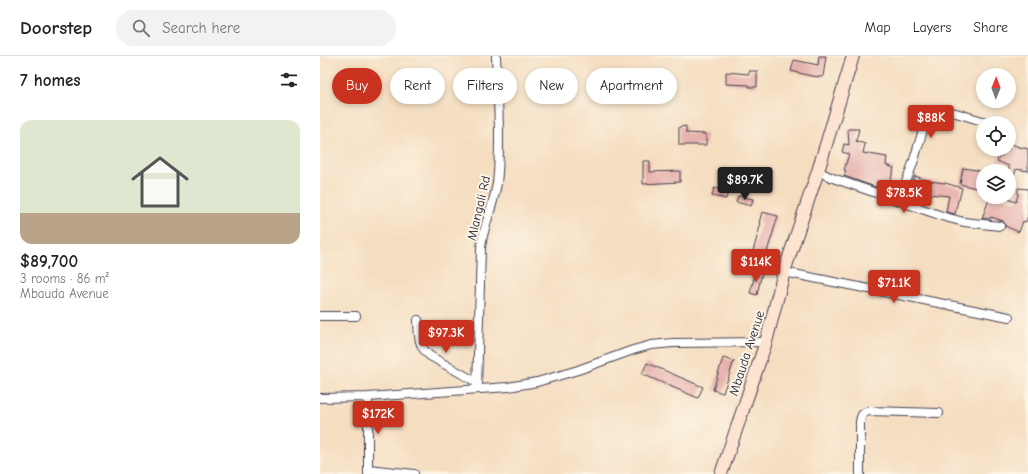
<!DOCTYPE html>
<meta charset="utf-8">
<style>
:root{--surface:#fff;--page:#f2f2f2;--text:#222;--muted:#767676;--line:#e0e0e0;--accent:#c8321e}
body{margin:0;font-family:"Comic Neue",sans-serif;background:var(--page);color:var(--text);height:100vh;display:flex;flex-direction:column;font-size:15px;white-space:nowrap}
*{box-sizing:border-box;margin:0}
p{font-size:13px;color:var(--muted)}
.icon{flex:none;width:22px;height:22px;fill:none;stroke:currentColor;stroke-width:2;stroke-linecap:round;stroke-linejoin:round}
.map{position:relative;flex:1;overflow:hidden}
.details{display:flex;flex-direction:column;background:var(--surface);width:320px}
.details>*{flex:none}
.guide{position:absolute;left:12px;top:12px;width:380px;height:36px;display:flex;gap:8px}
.needle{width:26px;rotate:1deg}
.controls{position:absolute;left:656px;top:12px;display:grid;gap:8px}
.controls a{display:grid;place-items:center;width:40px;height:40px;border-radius:50%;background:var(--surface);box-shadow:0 2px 6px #0003;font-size:20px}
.price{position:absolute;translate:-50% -34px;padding:0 9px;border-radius:4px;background:var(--accent);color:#fff;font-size:13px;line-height:26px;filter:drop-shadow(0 1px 2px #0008)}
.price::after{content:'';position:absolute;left:50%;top:24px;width:12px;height:9px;margin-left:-6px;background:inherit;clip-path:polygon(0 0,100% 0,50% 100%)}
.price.active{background:#222;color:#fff}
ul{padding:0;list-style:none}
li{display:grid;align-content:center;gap:8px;height:212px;padding:0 20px}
li span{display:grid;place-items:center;height:124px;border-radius:12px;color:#555}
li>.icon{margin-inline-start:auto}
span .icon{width:72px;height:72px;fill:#fffc;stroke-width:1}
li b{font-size:17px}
h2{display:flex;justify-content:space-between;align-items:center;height:48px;padding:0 20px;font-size:17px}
.tag{padding:0 14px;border-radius:18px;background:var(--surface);box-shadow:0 2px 6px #0003;font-size:14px;line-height:36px}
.tag.active{background:var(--accent);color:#fff}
header{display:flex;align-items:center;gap:24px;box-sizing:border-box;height:56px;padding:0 20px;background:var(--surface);border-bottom:1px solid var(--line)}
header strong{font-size:19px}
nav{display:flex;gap:22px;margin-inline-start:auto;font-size:14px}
.search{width:280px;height:36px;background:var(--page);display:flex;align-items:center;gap:10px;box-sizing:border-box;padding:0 14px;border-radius:22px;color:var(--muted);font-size:15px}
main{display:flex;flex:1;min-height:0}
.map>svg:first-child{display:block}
</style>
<header>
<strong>Doorstep</strong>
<div class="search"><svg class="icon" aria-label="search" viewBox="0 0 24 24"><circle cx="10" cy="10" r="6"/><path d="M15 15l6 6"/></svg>Search here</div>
<nav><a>Map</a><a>Layers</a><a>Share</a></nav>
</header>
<main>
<section class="details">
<h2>7 homes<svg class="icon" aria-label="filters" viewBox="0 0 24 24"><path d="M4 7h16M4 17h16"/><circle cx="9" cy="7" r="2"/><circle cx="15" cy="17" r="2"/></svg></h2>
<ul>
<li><span style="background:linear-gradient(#dfe7d0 75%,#b9a48a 0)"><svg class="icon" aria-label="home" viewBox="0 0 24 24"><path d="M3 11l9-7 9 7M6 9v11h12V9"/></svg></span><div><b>$89,700</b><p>3 rooms · 86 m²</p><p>Mbauda Avenue</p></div></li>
</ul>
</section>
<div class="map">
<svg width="708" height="418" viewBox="0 0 708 418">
<rect width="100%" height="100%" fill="#fcf5e5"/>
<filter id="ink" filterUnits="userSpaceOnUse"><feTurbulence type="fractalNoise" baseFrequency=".025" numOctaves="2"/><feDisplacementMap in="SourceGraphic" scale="8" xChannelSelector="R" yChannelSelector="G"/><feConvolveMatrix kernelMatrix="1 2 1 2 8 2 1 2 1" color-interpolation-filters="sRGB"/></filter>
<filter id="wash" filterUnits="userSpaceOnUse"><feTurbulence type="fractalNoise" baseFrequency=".012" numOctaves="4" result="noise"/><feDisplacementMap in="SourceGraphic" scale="16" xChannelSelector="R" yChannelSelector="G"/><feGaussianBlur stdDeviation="0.9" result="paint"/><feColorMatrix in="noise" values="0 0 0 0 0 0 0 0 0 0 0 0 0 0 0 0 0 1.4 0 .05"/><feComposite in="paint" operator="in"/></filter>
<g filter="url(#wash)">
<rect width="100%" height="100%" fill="#f5ddc0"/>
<g id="blocks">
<path fill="#e5aba8" d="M499 0H506L503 21 491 20 471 15 474 4 498 9Z
M429 15H437V31H429V29L406 28V16L429 18Z
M366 70V77L386 78V89H359V71Z
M528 73H539L536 85 545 88 543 97 567 101 566 109 574 112 569 130 577 134 576 138 524 120 526 115 524 114 529 98 522 96 524 88 529 89Z
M689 87 699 91 708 93V115L696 113 691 132H689V110L677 105 680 99 682 100 684 93H689Z
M323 105H330V116L360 115V126L323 128Z
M643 112 656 114 663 116V134L640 128Z
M595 120 609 125 625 127 642 132 639 144H638L635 158 626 156 629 140 609 138 607 143 600 140 598 146 586 142Z
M394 132 408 135 406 143 392 140Z
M698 132 708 133V159L706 166 703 165 699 176 685 170V168L683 165 671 161 670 163 662 162 670 141H681L696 146 698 139Z
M418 140 433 143 431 150 416 146Z
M442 156 458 160 446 199 445 198 441 213 432 210 437 196 433 195 441 167H439Z
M436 215 442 217 437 239 430 237Z
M403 302 414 305 403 337 393 334Z
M327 307 383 331 378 342 322 318Z"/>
</g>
</g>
<g filter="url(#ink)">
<use href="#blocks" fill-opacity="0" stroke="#423e4f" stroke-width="1"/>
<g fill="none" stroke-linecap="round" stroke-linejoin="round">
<g stroke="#423e4f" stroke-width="10">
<path id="street" d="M498 115 510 121 625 161 644 166 680 170
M579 145 593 107 607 61 611 57 618 54 636 57 669 67
M464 216 689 261
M0 260H36
M98 264C99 279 97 289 110 300L158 327
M157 333 161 192C163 170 174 149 177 127 179 111 179 96 179 80 179 54 177 27 176 0
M48 341V418
M0 342 48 341 188 331 217 326 258 314 313 294 331 289 353 287 446 286
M48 413 94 418
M540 418V366C541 359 542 357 549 355L619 357"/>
</g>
<g stroke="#423e4f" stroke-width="14">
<path id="secondary" d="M401 418 446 286 464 216 498 115 533 0"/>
</g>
<use href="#street" stroke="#fff" stroke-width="8"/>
<use href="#secondary" stroke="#fde4d1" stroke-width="12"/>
</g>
</g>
<g text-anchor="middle" stroke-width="4" stroke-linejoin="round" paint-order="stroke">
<g font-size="13" fill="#22223b" stroke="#fcf5e5">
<text transform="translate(158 152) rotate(-77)" y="5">Mlangali Rd</text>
<text transform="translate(426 297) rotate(-72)" y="5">Mbauda Avenue</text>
</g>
</g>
</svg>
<div class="controls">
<a><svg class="needle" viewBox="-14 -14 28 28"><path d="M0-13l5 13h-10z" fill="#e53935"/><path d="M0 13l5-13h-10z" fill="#767676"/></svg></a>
<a><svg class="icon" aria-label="locate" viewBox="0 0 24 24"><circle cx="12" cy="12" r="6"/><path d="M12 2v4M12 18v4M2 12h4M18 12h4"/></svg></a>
<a><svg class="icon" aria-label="layers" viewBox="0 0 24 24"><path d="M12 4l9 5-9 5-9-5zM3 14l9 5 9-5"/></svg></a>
</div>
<b class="price" style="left:611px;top:83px">$88K</b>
<b class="price active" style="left:425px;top:145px">$89.7K</b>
<b class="price" style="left:584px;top:158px">$78.5K</b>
<b class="price" style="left:436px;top:227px">$114K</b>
<b class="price" style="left:574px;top:248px">$71.1K</b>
<b class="price" style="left:126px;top:298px">$97.3K</b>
<b class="price" style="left:58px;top:379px">$172K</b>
<div class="guide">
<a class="tag active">Buy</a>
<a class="tag">Rent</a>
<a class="tag">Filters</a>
<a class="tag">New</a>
<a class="tag">Apartment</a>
</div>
</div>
</main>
